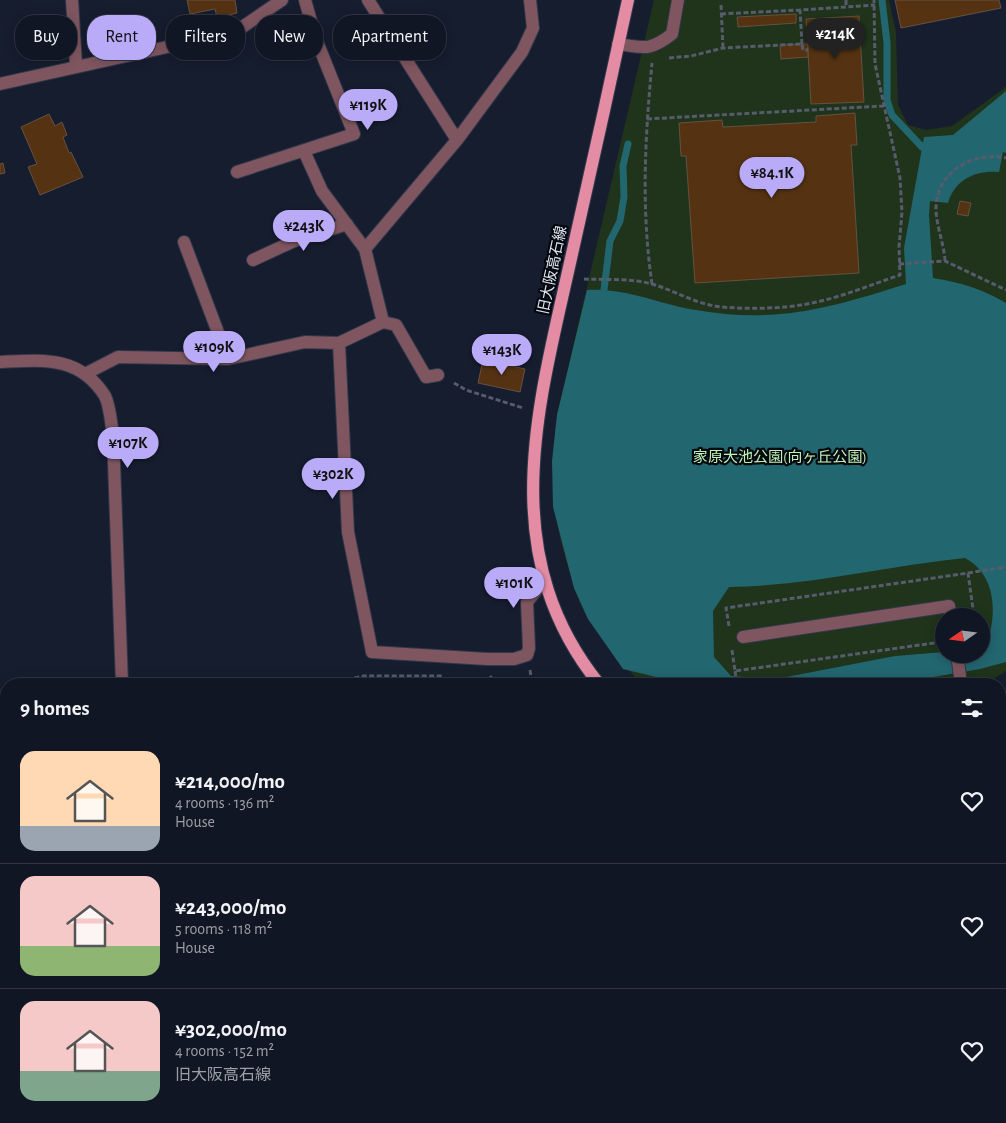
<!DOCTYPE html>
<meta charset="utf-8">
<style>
:root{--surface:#101623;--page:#191f2b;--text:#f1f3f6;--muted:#9c9fa6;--line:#303541;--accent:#b9abf7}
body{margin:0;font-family:"Alegreya Sans","Noto Sans JP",sans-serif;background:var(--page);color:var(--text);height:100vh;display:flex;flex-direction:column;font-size:19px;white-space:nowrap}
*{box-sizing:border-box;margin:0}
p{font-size:16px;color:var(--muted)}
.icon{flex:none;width:28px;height:28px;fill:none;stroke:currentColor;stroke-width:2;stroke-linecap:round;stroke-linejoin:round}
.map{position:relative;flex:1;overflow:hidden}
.side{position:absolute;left:0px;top:678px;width:1006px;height:446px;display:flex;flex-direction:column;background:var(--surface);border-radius:20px 20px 0 0;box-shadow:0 2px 12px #0003,0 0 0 1px var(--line)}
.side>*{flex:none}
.top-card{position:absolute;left:15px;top:15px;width:500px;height:45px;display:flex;gap:10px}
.needle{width:32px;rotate:256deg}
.controls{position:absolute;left:935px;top:608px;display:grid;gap:10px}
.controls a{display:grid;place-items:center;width:55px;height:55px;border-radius:50%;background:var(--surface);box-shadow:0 2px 12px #0003,0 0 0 1px var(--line);font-size:25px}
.price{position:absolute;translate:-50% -42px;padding:0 11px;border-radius:18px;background:var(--accent);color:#111;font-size:16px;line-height:32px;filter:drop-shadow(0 1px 2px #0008)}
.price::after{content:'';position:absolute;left:50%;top:30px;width:15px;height:11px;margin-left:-8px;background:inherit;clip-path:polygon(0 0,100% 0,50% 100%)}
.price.selected{background:#222;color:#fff}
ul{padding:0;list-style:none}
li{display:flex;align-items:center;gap:15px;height:125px;padding:0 20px}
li+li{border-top:1px solid var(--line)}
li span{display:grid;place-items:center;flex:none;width:140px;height:100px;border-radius:15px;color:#555}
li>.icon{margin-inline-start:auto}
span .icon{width:60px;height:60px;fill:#fffc;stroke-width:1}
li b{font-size:21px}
h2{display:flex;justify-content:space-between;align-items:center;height:60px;padding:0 20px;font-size:21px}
.chip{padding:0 18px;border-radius:20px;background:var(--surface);box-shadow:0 2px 12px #0003,0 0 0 1px var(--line);font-size:18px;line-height:45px}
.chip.selected{background:var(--accent);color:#111}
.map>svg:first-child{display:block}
</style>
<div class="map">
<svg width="1006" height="1123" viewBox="0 0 1006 1123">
<rect width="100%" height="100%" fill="#161d2f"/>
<path fill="#1f341b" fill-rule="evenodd" d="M654 0H889L896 32 898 105 908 125 926 130 952 126 1006 87V671L992 680 967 684H642C623 664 603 642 588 619 580 605 574 588 570 573 551 514 550 476 557 415ZM944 616H981V654H944Z"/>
<path fill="#22666f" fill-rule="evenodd" d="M1006 91V153L1003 152 999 172C976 170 955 179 948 203L930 201 929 215 933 278C960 282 982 289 1006 303V662L980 669 892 684H685L623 669 588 619 574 588 553 507 552 461 557 415 587 290C624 287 659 304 696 310 775 324 831 308 906 284L904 248 924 137 953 135ZM965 558C994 574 997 607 989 637 987 643 981 646 981 654L944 652 895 656 776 679 731 676 714 657 713 611 729 587C809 586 886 566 965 558Z
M720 1118H803L795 1123H713Z"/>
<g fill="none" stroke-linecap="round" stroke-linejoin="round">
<path stroke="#22666f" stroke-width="7" d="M882 0 887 43V100L892 115 922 147
M604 290 610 241 620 221 624 197 623 166 628 144"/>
<path stroke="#22666f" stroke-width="40" d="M1000 1001 1006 999"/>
</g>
<path fill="#553312" stroke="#655141" d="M187 0H235L237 13 217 18 215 9 190 14Z
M895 0H999L1001 8 901 28Z
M796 14V23L738 27 737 17Z
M859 16 864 102 811 104 806 19Z
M808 44V57L781 59 780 45Z
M855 113 857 145H851L859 273 695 283 686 156H681L679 123 722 120 723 127 816 122V116Z
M49 114 55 126 62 122 67 135 63 137 69 153 71 152 83 177 40 195 28 167 37 164 21 127Z
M3 163 5 173 0 174V164Z
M960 201 971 203 968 216 957 214Z
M483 360 525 369 520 392 478 383Z
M1006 777V857L1000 858V778Z
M6 849V923L0 912V853Z
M1006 883V915L1000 916V884Z
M0 925 6 936V954L0 958Z
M78 1118H145L148 1123H82Z
M466 1118H468L471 1123H456Z"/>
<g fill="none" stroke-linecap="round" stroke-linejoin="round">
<g stroke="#32394a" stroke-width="14">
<path id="minor" d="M72 0 76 65
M368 0 457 140
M618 44C645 48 650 51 672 34L678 0
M0 84 235 32 282 0
M304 151 322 191 365 249
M237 172 354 134 316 39 305 0
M184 242 228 359
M253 260 294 241 347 224
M383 322 396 325 426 377 438 375
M339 343 348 532 372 652 487 659H514L527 655 529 648 527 602 544 581
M0 362C42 360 79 355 105 396 110 406 111 423 113 435L122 684
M85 374 118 357 228 359 305 342 339 343 383 322 365 249 457 140 522 52 533 28 530 0
M743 637 949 606 951 616
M957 654 961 684
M1000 941 1006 939
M0 1030 6 1026
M0 1079 6 1076
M1000 1081 1006 1078
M165 1118 168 1123
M341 1118 345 1123
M322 1123 331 1118
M615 1123 620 1118"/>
</g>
<g stroke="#32394a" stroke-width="14">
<path id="major" d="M599 684C493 552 539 403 572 254 591 169 610 85 628 0
M1000 710H1006
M1000 751 1006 750
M946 1118 949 1123"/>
</g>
<path stroke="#565c6d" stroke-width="3" stroke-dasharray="5 2.5" stroke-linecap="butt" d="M846 0V7
M721 5 723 48
M721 14 800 10
M802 44 800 10 875 5
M669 58 691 56 723 48 802 44 803 50H808
M647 119 883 106
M945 261C944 244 937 228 936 211 935 172 972 151 1006 158
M899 264 945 261 1006 290
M584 279C606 280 631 278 652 284 676 291 695 304 721 307 747 309 775 309 801 305 835 300 867 286 900 275L899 247 902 212 900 178 875 64 874 0
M652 284C641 209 645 138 652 63
M454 383 466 390 523 408
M968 573 1006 567
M729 626 726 608 968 573 974 616
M732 650 735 671 941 642
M530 670 532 684
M735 671 737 684
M490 676 496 684
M325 684 364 676H444
M554 684 568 681 570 684"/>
<use href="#minor" stroke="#7f5660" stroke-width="12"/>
<use href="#major" stroke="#e38ca4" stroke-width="12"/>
</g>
<g text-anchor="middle" stroke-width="4.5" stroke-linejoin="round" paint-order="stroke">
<g font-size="15" fill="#e1e6f3" stroke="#05080f">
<text transform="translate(552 270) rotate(-78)" y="5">旧大阪高石線</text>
</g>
<g font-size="15" fill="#bff3b5" stroke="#05080f">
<text x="780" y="462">家原大池公園(向ヶ丘公園)</text>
</g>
</g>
</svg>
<div class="controls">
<a><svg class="needle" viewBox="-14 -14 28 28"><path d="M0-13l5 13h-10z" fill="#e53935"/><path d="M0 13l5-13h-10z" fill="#9c9fa6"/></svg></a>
</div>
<b class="price selected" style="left:835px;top:60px">¥214K</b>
<b class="price" style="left:368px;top:131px">¥119K</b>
<b class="price" style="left:772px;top:199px">¥84.1K</b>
<b class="price" style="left:304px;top:252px">¥243K</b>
<b class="price" style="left:214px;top:373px">¥109K</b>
<b class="price" style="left:502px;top:376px">¥143K</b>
<b class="price" style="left:128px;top:469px">¥107K</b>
<b class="price" style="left:333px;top:500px">¥302K</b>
<b class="price" style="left:514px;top:609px">¥101K</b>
<div class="top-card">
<a class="chip">Buy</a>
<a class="chip selected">Rent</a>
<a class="chip">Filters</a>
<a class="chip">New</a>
<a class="chip">Apartment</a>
</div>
<section class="side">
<h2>9 homes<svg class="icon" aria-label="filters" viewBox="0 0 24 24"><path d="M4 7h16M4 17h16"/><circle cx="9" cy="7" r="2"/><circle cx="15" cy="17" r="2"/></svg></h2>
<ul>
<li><span style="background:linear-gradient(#ffd9b3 75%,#9aa5b1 0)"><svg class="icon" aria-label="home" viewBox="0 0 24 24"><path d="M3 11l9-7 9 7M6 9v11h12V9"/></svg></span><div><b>¥214,000/mo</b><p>4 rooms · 136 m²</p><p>House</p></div><svg class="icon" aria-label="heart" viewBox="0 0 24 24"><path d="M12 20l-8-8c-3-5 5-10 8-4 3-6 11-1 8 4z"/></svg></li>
<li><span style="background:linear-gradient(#f6c9c9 70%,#8fb573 0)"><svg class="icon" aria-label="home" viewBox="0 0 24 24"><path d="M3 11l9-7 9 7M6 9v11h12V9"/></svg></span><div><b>¥243,000/mo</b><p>5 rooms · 118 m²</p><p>House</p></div><svg class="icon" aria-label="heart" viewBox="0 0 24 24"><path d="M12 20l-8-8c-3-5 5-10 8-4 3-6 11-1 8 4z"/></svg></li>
<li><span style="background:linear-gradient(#f6c9c9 70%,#7fa58c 0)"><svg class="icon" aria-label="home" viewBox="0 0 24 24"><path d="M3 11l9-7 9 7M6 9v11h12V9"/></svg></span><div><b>¥302,000/mo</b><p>4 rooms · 152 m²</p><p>旧大阪高石線</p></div><svg class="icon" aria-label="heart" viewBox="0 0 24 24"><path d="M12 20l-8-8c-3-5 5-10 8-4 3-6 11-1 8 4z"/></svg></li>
</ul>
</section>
</div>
